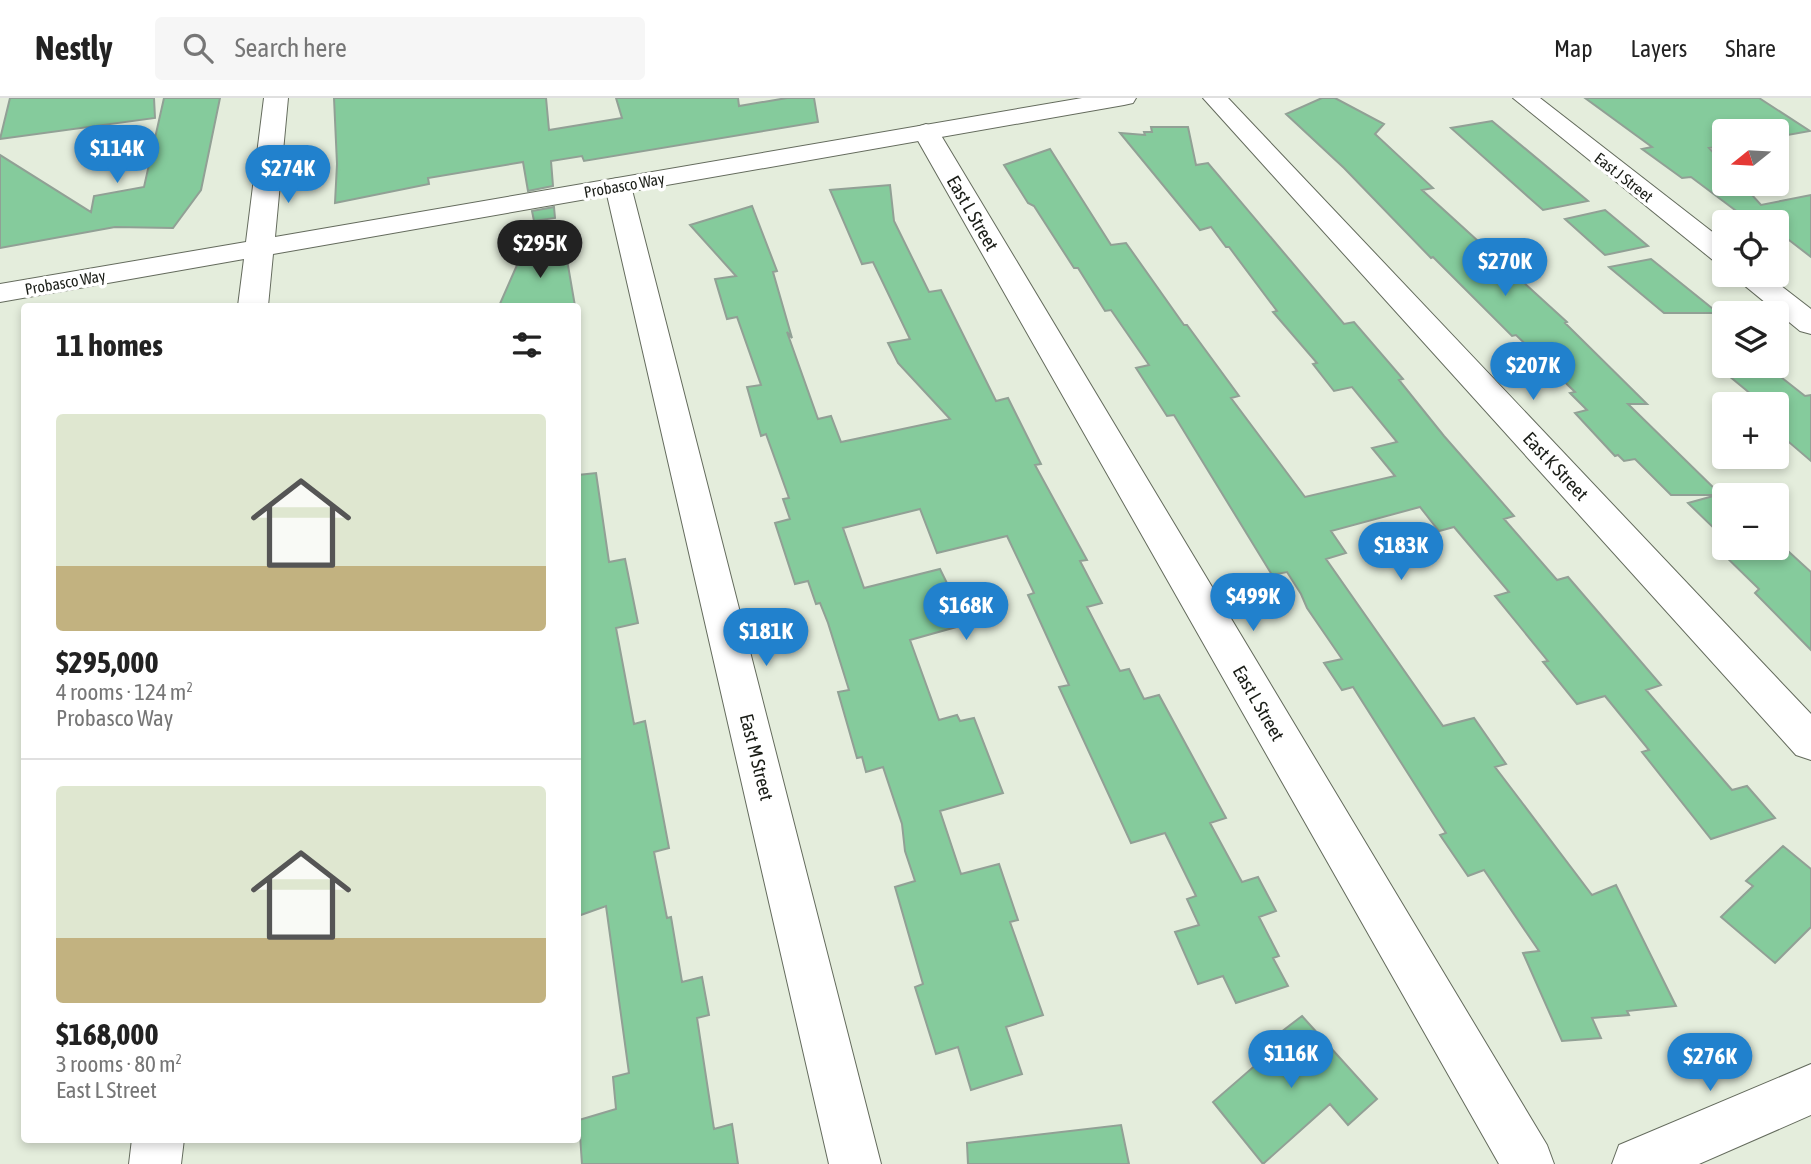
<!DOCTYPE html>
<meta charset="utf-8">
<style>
:root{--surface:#fff;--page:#f6f6f6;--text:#222;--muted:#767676;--line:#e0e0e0;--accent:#2181cd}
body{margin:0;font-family:"Asap Condensed",sans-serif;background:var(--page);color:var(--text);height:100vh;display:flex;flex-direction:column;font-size:26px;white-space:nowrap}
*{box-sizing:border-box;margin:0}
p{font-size:23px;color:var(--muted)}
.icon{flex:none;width:38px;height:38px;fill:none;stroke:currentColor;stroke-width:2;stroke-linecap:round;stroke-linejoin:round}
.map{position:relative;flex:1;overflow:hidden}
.panel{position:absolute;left:21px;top:205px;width:560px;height:840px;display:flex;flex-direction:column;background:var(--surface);border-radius:7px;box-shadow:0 4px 10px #0003}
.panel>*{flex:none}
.needle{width:46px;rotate:252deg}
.fabs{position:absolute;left:1712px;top:21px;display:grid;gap:14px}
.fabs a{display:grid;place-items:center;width:77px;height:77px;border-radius:7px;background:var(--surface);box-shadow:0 4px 10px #0003;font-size:35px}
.price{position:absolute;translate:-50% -60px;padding:0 16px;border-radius:24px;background:var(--accent);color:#fff;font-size:23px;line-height:46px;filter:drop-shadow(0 2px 4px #0008)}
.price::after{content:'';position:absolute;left:50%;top:42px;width:21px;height:16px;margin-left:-10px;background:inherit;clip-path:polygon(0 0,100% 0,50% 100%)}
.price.active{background:#222;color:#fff}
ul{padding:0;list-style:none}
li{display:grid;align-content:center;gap:14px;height:371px;padding:0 35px}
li+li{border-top:2px solid var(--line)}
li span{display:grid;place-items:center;height:217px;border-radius:7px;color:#555}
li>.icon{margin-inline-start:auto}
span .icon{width:126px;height:126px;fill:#fffc;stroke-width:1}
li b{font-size:30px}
h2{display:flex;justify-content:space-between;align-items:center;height:84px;padding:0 35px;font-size:30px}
header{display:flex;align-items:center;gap:42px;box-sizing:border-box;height:98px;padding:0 35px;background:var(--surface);border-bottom:2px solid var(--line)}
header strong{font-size:33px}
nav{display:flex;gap:38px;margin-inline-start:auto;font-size:24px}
.search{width:490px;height:63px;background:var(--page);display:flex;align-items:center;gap:18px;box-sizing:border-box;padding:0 24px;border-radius:7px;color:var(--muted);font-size:26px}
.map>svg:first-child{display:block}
</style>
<header>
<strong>Nestly</strong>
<div class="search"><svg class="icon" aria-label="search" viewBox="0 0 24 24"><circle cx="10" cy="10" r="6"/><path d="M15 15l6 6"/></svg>Search here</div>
<nav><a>Map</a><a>Layers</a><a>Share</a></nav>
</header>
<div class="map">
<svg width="1811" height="1066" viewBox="0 0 1811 1066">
<rect width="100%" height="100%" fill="#e4eddc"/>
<path fill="#85cb9c" stroke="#91a095" stroke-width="2" d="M10 0H154L155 20 0 41Z
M164 0H220L201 92 173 130 115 129 0 150V57L91 114 94 98 144 89Z
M334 0H546L549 32 622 20 616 0H738L739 8 787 0H814L818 24 584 63 582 58 551 63 553 88 528 93 523 64 428 80 429 86 335 105 337 66Z
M1322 0H1335L1384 26 1375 36 1433 90 1422 92 1567 224 1565 225 1647 306H1628L1720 396 1729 397H1724V440L1688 405 1717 397H1671L1635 361 1624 363 1618 357 1615 358 1575 315 1587 312 1570 295 1575 294 1516 237 1512 238 1433 159 1431 160 1344 70 1286 16Z
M1585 0H1759L1810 33 1776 39V33H1724V48L1709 50 1724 66V86H1742L1761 107 1811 97V159L1776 132V124H1751L1691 79 1682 80 1642 51 1652 49Z
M1492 23 1588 103 1543 112 1451 30Z
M1151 29H1188L1196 67 1208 65 1344 226 1354 224 1403 281 1399 282 1444 338 1514 418 1504 421 1557 482 1568 479 1661 587 1646 592 1732 692 1747 688 1775 720 1711 741 1642 654 1649 652 1605 598 1577 606 1543 564 1548 563 1495 498 1509 494 1454 429 1439 433 1420 409 1331 433 1346 455 1326 461 1443 628 1474 620 1506 666 1495 669 1592 797 1616 787 1676 908 1627 913 1629 917 1592 920 1601 940 1562 943 1523 855 1539 853 1484 772 1468 778 1440 737 1446 735 1435 718 1353 589 1342 592 1324 565 1342 561 1307 510 1301 496 1287 474 1272 477 1174 317 1167 318 1136 270 1149 267 1111 212 1105 213 1078 170H1074L1034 108 1028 105 1004 67 1050 51 1111 147 1126 145 1184 227H1187L1239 298 1231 300 1305 399 1395 378 1372 350 1397 344 1352 289 1334 293 1313 266 1317 265 1273 214 1277 213 1229 149H1226L1211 129 1200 132 1120 35 1145 37 1144 34H1152Z
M890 87 894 123 929 194 941 192 996 303 1008 300 1041 366 1035 367 1087 462 1080 463 1102 505 1087 509 1120 573 1129 571 1144 601 1159 597 1226 720 1210 725 1242 784 1258 779 1276 813 1259 819 1279 858 1273 860 1288 888 1236 905 1223 878 1198 886 1175 834 1199 827 1187 801 1196 798 1165 735 1131 745 1059 589 1069 587 1028 497 1034 495 1007 438 937 455 920 411 843 430 864 490 940 471 967 526 910 542 939 622 957 617 960 623 974 620 1003 695 940 713 961 776 999 766 1018 822 1010 824 1043 917 1006 929 1022 976 971 992 958 949 936 956 915 889 923 886 895 789 915 783 905 753 902 726 883 669 866 674 862 659 857 660 838 594 849 592 828 525 820 505 816 506 808 483 795 486 775 425 790 421 783 401 789 400 766 336 761 338 747 289 761 287 737 219 727 221 715 181 736 178 690 127 752 108 777 173 773 174 792 240 787 234 818 321 831 318 841 344 950 321 898 265 888 245 910 241 873 164 862 166 830 92Z
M554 109 555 120 534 123 532 113Z
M1605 112 1648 148 1605 157 1565 121Z
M525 149 565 150 575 208H499Z
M1651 161 1718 215H1664L1609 169Z
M1744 268H1767L1805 298 1811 297V363L1776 333V306H1763L1723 273Z
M596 375 609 464 625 461 638 525 616 530 634 626 645 623 669 750 654 754 667 820 671 819 682 884 702 879 709 917 697 920 714 1031 732 1026 738 1066H582L579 1022 616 1011 613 979 629 975 606 808 578 818V377Z
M1776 442 1811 474V552L1755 495 1759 491 1718 451 1776 450Z
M1783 748 1811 771V829L1775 865 1721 819 1753 788 1746 783Z
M1302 918 1377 1001 1348 1027 1330 1006 1263 1066 1213 1004 1258 965 1251 957Z
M1121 1027 1129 1066H968L967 1045Z"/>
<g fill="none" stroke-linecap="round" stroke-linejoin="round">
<g stroke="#646b5d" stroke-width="2">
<path id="minor" d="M1203 0H1228L1811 616V662L1796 657Z
M1513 0H1540L1724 143V166L1714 163Z
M926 26 935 29 939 34 1547 1047 1554 1066H1499L913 34 917 29Z
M618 80 627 82 631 88 881 1066H829L605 88 609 82Z
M1735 177H1767L1811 211V236L1800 233 1739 183Z
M1811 966V1017L1699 1066H1612L1619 1047Z"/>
</g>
<g stroke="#646b5d" stroke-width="2">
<path id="tertiary" d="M264 0H288L275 139 1082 0H1136L1133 5 1124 7 273 156 268 208H238L244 161 0 204V186L246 144Z
M132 1041H184L181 1066H129Z"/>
</g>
<use href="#minor" fill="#fff" fill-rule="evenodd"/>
<use href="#tertiary" fill="#fff" fill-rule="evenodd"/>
</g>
<g text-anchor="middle" stroke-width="7" stroke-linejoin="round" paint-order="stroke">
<g font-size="16" fill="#1a1d17" stroke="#fff">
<text transform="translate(1624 79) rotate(38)" y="6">East J Street</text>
<text transform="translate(624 87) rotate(-10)" y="6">Probasco Way</text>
<text transform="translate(65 184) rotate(-10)" y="6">Probasco Way</text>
</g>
<g font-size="19" fill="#1a1d17" stroke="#fff">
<text transform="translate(973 115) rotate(60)" y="7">East L Street</text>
<text transform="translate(1556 368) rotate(47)" y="7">East K Street</text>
<text transform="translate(1259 605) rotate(60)" y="7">East L Street</text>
<text transform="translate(757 659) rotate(76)" y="7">East M Street</text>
</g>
</g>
</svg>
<div class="fabs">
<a><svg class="needle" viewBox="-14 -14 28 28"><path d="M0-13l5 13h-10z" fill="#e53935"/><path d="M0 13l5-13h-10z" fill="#767676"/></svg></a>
<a><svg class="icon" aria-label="locate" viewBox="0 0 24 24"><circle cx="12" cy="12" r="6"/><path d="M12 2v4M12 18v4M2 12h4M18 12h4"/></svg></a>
<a><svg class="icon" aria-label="layers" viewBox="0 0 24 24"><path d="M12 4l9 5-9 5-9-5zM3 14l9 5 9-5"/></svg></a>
<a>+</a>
<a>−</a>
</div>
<b class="price" style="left:117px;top:87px">$114K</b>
<b class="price" style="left:288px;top:107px">$274K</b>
<b class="price active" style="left:540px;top:182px">$295K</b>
<b class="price" style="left:1505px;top:200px">$270K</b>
<b class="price" style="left:1533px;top:304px">$207K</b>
<b class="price" style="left:1401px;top:484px">$183K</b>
<b class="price" style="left:1253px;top:535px">$499K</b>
<b class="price" style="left:966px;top:544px">$168K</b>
<b class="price" style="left:766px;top:570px">$181K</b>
<b class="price" style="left:1291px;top:992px">$116K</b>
<b class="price" style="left:1710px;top:995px">$276K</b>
<section class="panel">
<h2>11 homes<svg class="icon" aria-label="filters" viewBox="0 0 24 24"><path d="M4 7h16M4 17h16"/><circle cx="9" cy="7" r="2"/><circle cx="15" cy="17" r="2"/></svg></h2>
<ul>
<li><span style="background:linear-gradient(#dfe7d0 70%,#c2b280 0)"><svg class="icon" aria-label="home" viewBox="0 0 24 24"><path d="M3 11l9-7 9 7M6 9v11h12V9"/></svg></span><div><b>$295,000</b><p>4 rooms · 124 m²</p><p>Probasco Way</p></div></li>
<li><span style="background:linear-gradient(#dfe7d0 70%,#c2b280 0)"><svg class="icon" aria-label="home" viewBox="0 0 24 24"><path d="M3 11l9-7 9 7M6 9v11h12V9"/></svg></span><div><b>$168,000</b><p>3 rooms · 80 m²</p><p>East L Street</p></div></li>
</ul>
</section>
</div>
